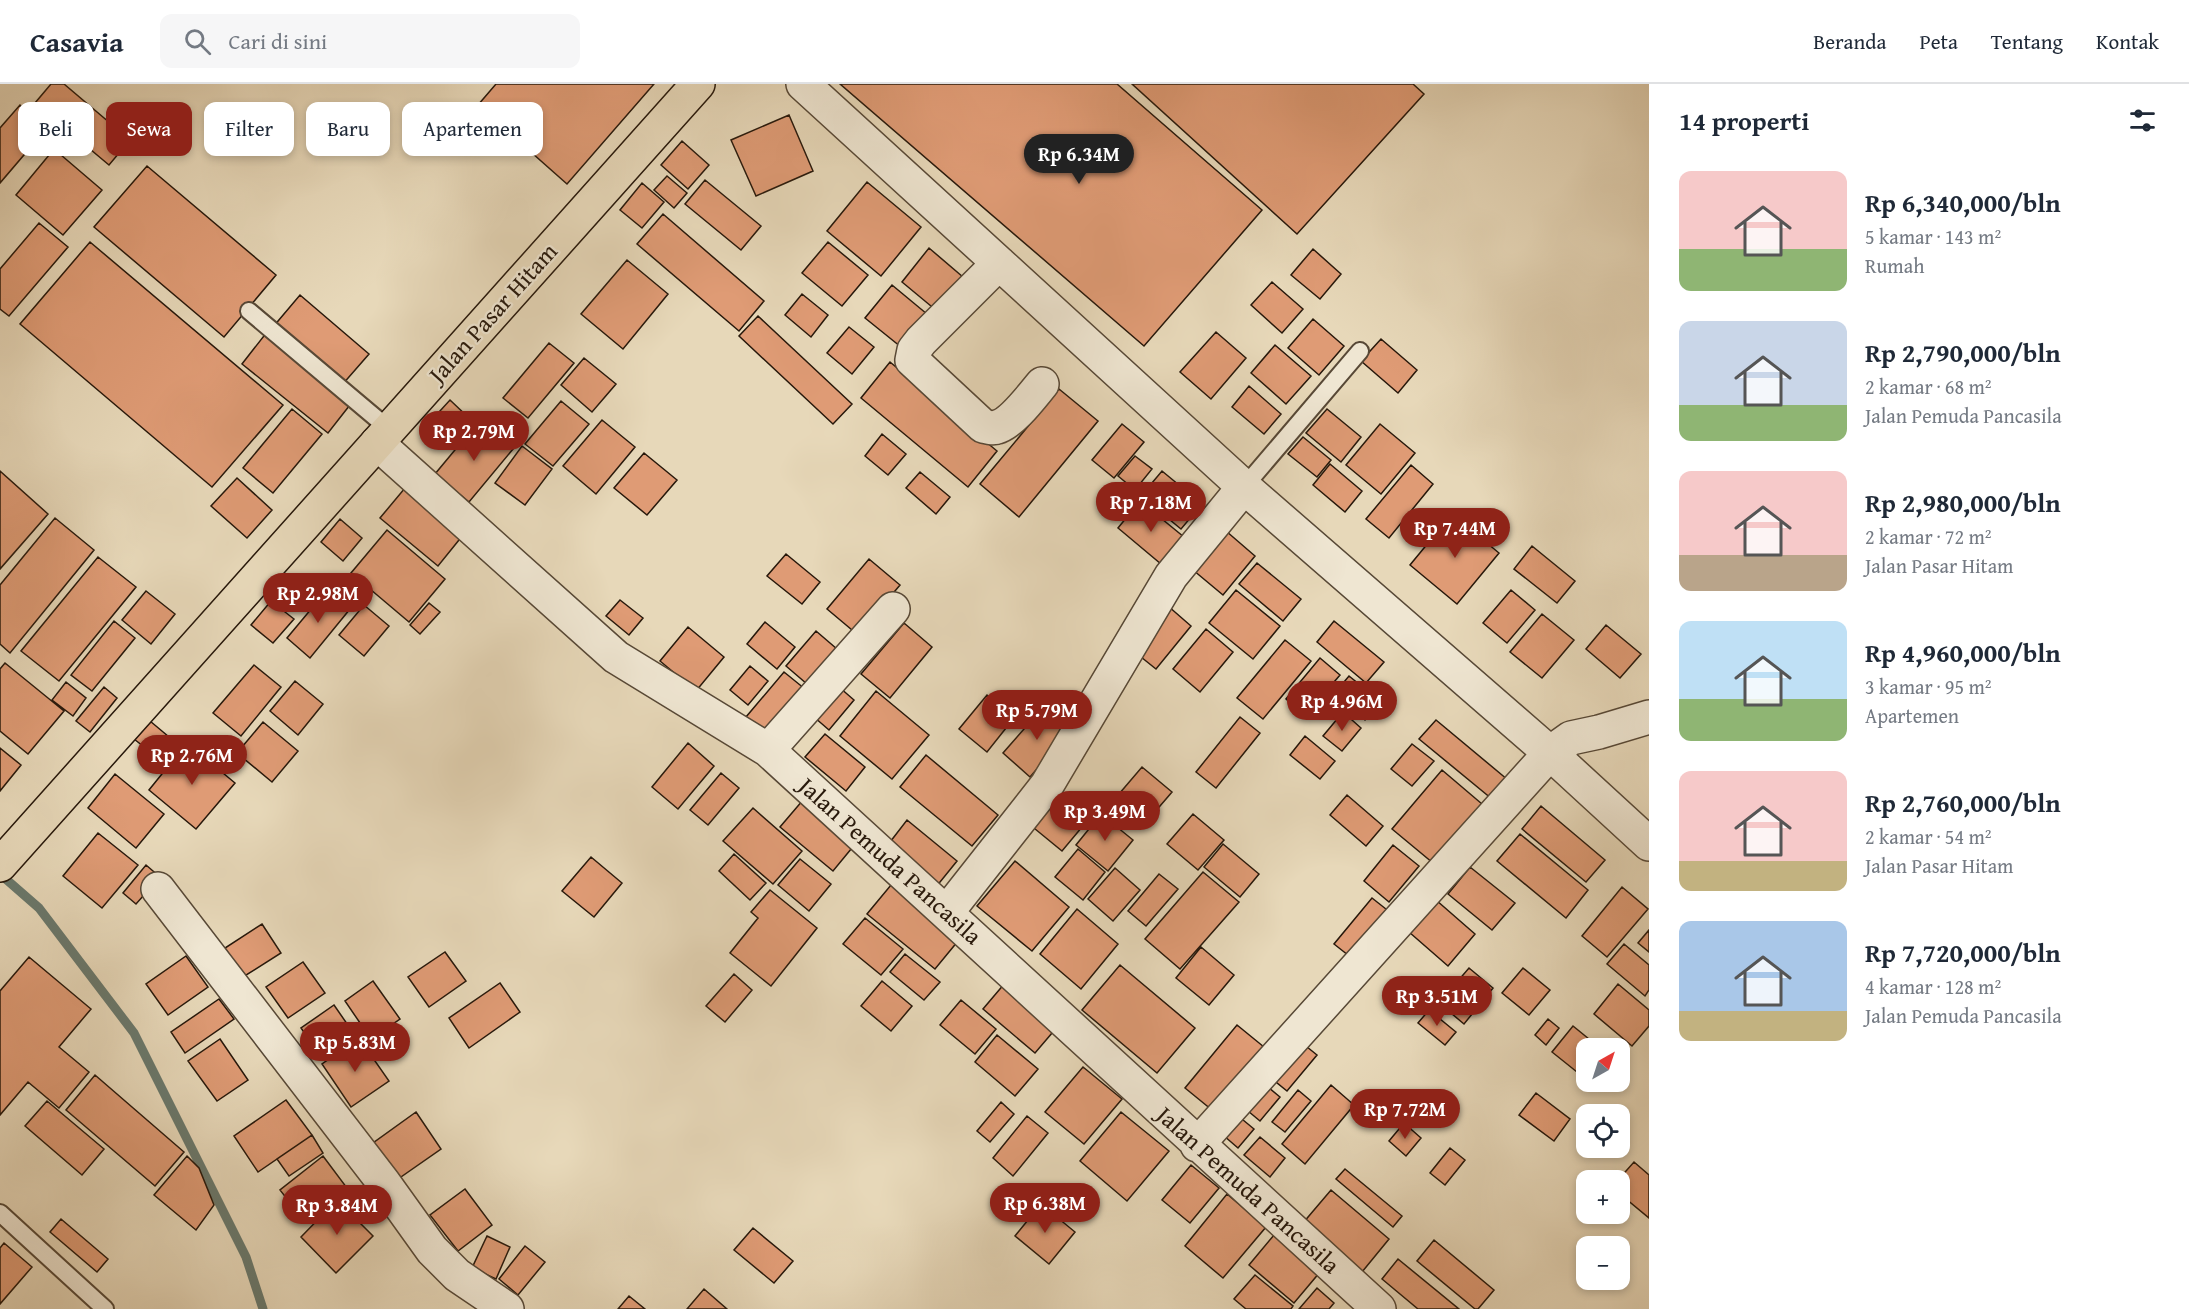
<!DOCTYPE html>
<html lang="id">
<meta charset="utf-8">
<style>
:root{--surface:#fff;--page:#f6f6f7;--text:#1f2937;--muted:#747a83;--line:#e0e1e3;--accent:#8f2418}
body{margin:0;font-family:"Gentium Book Plus",serif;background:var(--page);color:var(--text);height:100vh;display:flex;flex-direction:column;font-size:22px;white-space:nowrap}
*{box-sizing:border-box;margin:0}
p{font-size:20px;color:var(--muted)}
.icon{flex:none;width:33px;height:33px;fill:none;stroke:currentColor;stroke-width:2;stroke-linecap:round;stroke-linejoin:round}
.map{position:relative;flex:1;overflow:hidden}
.panel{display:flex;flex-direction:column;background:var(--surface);width:540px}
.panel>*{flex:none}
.banner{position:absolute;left:18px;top:18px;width:570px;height:54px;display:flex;gap:12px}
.needle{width:39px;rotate:39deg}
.fabs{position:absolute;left:1576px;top:954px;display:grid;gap:12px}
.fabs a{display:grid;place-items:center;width:54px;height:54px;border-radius:12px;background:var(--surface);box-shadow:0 3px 9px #0003;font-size:30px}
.price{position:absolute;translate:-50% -51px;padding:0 14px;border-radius:21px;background:var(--accent);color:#fff;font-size:20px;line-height:39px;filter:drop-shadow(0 2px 3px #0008)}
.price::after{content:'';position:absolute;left:50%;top:36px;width:18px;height:14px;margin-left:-9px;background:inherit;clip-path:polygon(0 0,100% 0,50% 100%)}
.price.selected{background:#222;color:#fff}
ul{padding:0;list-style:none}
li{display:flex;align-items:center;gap:18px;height:150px;padding:0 30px}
li span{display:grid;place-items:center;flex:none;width:168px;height:120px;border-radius:12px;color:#555}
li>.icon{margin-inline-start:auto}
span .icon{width:72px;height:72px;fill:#fffc;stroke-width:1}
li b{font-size:26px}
h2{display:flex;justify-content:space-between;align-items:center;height:72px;padding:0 30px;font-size:26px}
.pill{padding:0 21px;border-radius:12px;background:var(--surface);box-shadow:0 3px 9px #0003;font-size:21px;line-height:54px}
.pill.selected{background:var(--accent);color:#fff}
header{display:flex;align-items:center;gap:36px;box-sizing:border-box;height:84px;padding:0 30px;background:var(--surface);border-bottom:2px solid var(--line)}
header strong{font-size:28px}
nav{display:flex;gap:33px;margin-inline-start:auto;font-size:21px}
.search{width:420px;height:54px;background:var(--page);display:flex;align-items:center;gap:15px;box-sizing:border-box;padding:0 21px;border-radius:12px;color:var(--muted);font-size:22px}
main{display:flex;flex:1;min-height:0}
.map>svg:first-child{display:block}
</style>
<header>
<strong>Casavia</strong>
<div class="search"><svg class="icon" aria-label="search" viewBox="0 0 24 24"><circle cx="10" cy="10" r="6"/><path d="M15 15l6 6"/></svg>Cari di sini</div>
<nav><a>Beranda</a><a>Peta</a><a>Tentang</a><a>Kontak</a></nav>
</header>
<main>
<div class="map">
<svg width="1649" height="1225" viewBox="0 0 1649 1225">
<rect width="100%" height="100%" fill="#e7d8b9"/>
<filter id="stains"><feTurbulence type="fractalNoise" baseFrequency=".00333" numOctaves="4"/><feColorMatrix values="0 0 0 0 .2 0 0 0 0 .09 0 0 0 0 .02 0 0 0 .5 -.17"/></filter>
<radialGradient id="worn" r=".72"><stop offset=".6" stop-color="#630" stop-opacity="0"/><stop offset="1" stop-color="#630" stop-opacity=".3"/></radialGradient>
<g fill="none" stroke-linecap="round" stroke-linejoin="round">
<path stroke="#6a796d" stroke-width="9" d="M0 790 39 824 134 949 246 1173 263 1225"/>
</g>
<path fill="#df9b75" stroke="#27180b" stroke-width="1.5" d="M51 0H64L130 56 109 81 35 19Z
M496 0H654L567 100 478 21Z
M840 0H1117L1262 126 1144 262Z
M1132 0H1413L1424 10 1297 150Z
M20 21 47 44 0 99V44Z
M789 31 813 87 756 112 731 56Z
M682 57 709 81 688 105 661 81Z
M54 65 102 106 63 151 16 111Z
M147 82 276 191 224 253 94 143Z
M667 92 687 109 674 124 654 106Z
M705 96 761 142 741 166 685 120Z
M867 98 921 143 881 192 827 147Z
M642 99 664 118 642 144 620 126Z
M663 130 764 217 739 247 637 160Z
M39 139 68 163 9 232 0 225V185Z
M90 158 283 321 212 403 20 240Z
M828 158 868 191 842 222 802 189Z
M929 164 970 199 943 232 902 198Z
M1313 165 1341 190 1320 215 1291 191Z
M627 176 668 210 623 265 581 230Z
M1272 198 1303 225 1282 249 1251 221Z
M892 201 933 235 906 267 865 234Z
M802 210 828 231 811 253 785 231Z
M300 211 369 270 342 301 273 243Z
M758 232 852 320 833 340 739 252Z
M1313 235 1344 262 1319 291 1288 264Z
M849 243 874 263 852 290 827 269Z
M267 248 353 317 328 349 242 280Z
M1216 248 1246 274 1211 315 1180 288Z
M1381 255 1417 286 1398 309 1361 277Z
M549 259 574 279 528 334 503 314Z
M1275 261 1311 292 1286 320 1251 289Z
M584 274 616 300 592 328 561 301Z
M890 278 997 367 968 403 861 314Z
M1249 302 1281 330 1264 350 1232 323Z
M1059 305 1098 337 1019 433 980 400Z
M450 316 470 335 450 357 429 339Z
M561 317 589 340 553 382 525 360Z
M292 325 322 350 273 409 243 384Z
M1327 325 1361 353 1341 378 1306 349Z
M602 336 635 363 596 410 563 382Z
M479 337 513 365 469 418 435 390Z
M1122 340 1144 358 1114 394 1092 376Z
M1380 340 1415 369 1381 410 1346 381Z
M882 350 906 370 888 391 865 372Z
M1303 353 1331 376 1317 393 1288 370Z
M522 362 552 385 525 421 495 399Z
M644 369 677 396 647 431 614 404Z
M1135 372 1152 385 1135 406 1118 392Z
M1330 380 1362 407 1345 428 1313 401Z
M1411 381 1433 400 1389 454 1366 435Z
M0 387 48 430 0 485Z
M1162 387 1202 420 1181 445 1141 412Z
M920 388 950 413 936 430 906 404Z
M237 394 272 426 247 454 211 422Z
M405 404 463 451 438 482 380 434Z
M1140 417 1184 453 1161 480 1118 444Z
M1452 430 1499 469 1457 520 1410 481Z
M55 434 94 466 10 569 0 560V501Z
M340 435 362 454 343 477 321 458Z
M387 446 445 495 409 538 351 489Z
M1226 447 1255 472 1223 511 1193 486Z
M1532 462 1575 497 1557 519 1514 485Z
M786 470 820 498 802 520 767 492Z
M98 473 136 503 59 597 21 567Z
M869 475 900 501 858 551 827 525Z
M1257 479 1301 515 1283 537 1239 500Z
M327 506 350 525 310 574 287 554Z
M1236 506 1280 542 1253 575 1209 539Z
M1511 506 1535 526 1507 559 1483 539Z
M146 507 175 530 151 560 122 536Z
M620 516 643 534 629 551 606 532Z
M271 517 294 535 273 559 251 541Z
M429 519 440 528 420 550 410 541Z
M364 521 389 542 364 572 339 551Z
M1168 522 1191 542 1156 585 1131 565Z
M1542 530 1574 556 1542 594 1510 568Z
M114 537 135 554 92 607 71 591Z
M1334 537 1384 578 1366 599 1317 558Z
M765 538 795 563 777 585 747 560Z
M904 539 932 563 890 614 861 590Z
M1606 541 1641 570 1620 594 1586 565Z
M688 543 724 573 696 607 660 577Z
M1206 545 1233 568 1200 608 1173 585Z
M816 547 837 565 807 600 786 582Z
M1285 556 1311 577 1263 635 1237 614Z
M1320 574 1340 591 1305 632 1286 615Z
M5 579 64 627 28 670 0 647V585Z
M254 581 281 603 241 652 213 629Z
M750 582 768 597 748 621 730 606Z
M784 588 805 605 768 651 746 633Z
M1349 592 1380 617 1365 636 1334 610Z
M295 597 323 620 298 651 270 627Z
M66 598 86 614 73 632 52 616Z
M104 603 117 614 90 648 76 637Z
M839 603 854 616 829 646 814 633Z
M876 607 929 651 892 695 840 652Z
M987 611 1014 634 987 668 959 645Z
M1045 621 1072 644 1030 693 1003 669Z
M1343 628 1361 644 1342 667 1323 652Z
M1240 633 1260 649 1216 704 1196 688Z
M1436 636 1508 696 1492 715 1419 655Z
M150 637 181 663 167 681 134 655Z
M263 638 298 667 272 698 237 669Z
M825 650 865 683 846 707 805 673Z
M1305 652 1335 677 1320 695 1290 671Z
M187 659 235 699 196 745 149 706Z
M688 659 714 682 678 725 652 703Z
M1412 660 1434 677 1412 702 1391 685Z
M0 664 21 681 0 707Z
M926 671 998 731 972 762 900 703Z
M1142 683 1172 708 1148 736 1119 710Z
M1442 686 1482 720 1433 779 1392 745Z
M721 689 739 704 708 741 690 726Z
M115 690 164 730 136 764 88 724Z
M1055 710 1087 737 1062 767 1029 740Z
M1347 711 1383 742 1366 762 1330 731Z
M803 716 856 759 833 787 780 743Z
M1541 722 1605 776 1586 798 1522 745Z
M753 724 802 767 773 800 723 757Z
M1101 730 1133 756 1108 787 1076 761Z
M1193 730 1224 756 1198 786 1167 760Z
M907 736 957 777 936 803 887 762Z
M98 749 138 781 102 824 63 792Z
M1520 750 1588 806 1566 834 1497 777Z
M1223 760 1259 790 1240 813 1204 783Z
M1393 761 1419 782 1389 818 1364 797Z
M1078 765 1105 788 1083 816 1055 793Z
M734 770 766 799 750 816 719 787Z
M591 773 622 799 594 833 562 807Z
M800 775 831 800 809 827 778 801Z
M1015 777 1069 823 1032 867 977 822Z
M146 781 160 793 136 820 123 809Z
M1470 783 1515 819 1492 846 1448 810Z
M1115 784 1140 806 1113 837 1088 815Z
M1203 788 1239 818 1180 885 1145 855Z
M1159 790 1178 805 1146 842 1128 827Z
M891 801 958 857 935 885 867 830Z
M1622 803 1648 825 1607 873 1582 852Z
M770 806 817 844 771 902 730 869 758 834 751 828Z
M1372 814 1391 829 1353 875 1334 860Z
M1436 816 1475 850 1448 882 1409 848Z
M1077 825 1118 860 1081 905 1040 870Z
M865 834 903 865 881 891 843 860Z
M262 840 281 869 243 893 225 864Z
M1649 846V868L1638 859Z
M1624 860 1649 881V906L1645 912 1607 880Z
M1201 863 1234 891 1209 921 1176 894Z
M445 868 466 897 429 923 408 893Z
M905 870 940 898 924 916 890 888Z
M186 872 208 903 168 931 146 900Z
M29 873 91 925 59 963 89 988 59 1024 28 998 0 1031V907Z
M303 878 325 909 288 934 266 903Z
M1120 881 1195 944 1157 989 1082 926Z
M1469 884 1493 904 1464 940 1439 919Z
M1523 884 1550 906 1529 931 1502 909Z
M734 890 752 906 725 938 706 922Z
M373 897 400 935 371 955 345 917Z
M882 897 912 922 891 947 861 922Z
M500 899 520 928 469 964 449 934Z
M1005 899 1058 942 1035 969 983 925Z
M1618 900 1649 926V942L1632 962 1594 930Z
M219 915 234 935 185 969 171 948Z
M961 916 996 945 975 970 940 941Z
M334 921 352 947 319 970 301 944Z
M1429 926 1456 948 1445 961 1418 939Z
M1548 935 1559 944 1546 961 1535 951Z
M1237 941 1264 963 1212 1026 1185 1004Z
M1573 942 1600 964H1587V996L1552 968Z
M997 951 1038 985 1015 1012 975 978Z
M359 954 389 997 351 1023 322 980Z
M1296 954 1317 971 1287 1007 1266 990Z
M220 955 248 996 217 1017 188 977Z
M1083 983 1122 1015 1084 1060 1045 1028Z
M95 991 184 1068 155 1102 66 1026Z
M1262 998 1280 1013 1260 1037 1242 1022Z
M1331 1001 1354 1021 1305 1080 1282 1060Z
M1298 1006 1311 1017 1285 1048 1272 1038Z
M1536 1009 1570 1035 1554 1057 1519 1031Z
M286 1016 312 1051 258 1088 234 1052Z
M47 1017 104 1065 82 1091 25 1042Z
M1001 1018 1014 1030 990 1058 977 1047Z
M1231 1026 1254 1045 1238 1064 1216 1045Z
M416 1028 441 1065 398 1095 373 1059Z
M1121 1028 1169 1067 1127 1117 1080 1077Z
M1027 1032 1048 1049 1013 1092 993 1074Z
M1404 1039 1421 1054 1406 1072 1389 1057Z
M312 1051 323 1069 289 1092 277 1075Z
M1260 1053 1285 1074 1270 1093 1244 1071Z
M1450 1064 1465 1076 1445 1101 1430 1089Z
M187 1072 199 1084 214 1121 196 1146 154 1111Z
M323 1072 347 1104 304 1137 280 1106Z
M1634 1078 1649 1091V1134L1620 1110V1096H1618Z
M1191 1081 1219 1104 1190 1139 1162 1116Z
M1345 1085 1402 1132 1393 1143 1336 1095Z
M465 1105 492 1141 458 1167 430 1131Z
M1331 1106 1389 1155 1362 1188 1303 1139Z
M1227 1110 1266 1143 1223 1194 1185 1162Z
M337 1116 373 1152 336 1189 301 1153Z
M1041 1120 1075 1148 1049 1180 1015 1152Z
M61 1135 108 1175 97 1188 50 1148Z
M753 1144 793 1177 774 1199 734 1166Z
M1274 1151 1320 1188 1294 1219 1249 1181Z
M487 1152 510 1163 496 1195 472 1184Z
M1434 1156 1494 1206 1478 1225H1475L1417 1177Z
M4 1159 32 1183 0 1220V1164Z
M525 1162 545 1178 518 1211 499 1195Z
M1398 1175 1459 1225H1418L1382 1195Z
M1255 1191 1293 1222 1291 1225H1246L1234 1215Z
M1317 1204 1334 1219 1329 1225H1299Z
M704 1205 727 1225H687Z
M629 1212 645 1225H618Z"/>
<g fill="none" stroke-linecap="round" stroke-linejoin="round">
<g stroke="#574836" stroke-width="20">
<path id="service" d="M249 227 389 345
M1244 403 1360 267
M0 1129 105 1225"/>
</g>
<g stroke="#574836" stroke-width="36">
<path id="minor" d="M803 0 1244 403 1550 669 1649 760
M999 179 921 257 914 266 912 276 983 342C988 343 993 345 997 343 1012 339 1032 312 1042 300
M377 359 616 573 768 666 1379 1225
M768 666 893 525
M158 805 384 1099 432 1166 457 1191 507 1225
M947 828 1047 701 1171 492 1244 403
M1197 1061 1550 669 1571 654 1599 648 1649 633"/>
</g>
<g stroke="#27180b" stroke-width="36">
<path id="primary" d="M0 781 698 0"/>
</g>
<use href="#service" stroke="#efe6d2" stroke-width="16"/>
<use href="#minor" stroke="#efe6d2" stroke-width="33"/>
<use href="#primary" stroke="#e7d8b9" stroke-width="33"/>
</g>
<g text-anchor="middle" stroke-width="4.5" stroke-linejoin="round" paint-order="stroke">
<g font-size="24" fill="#27180b" stroke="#efe6d2">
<text transform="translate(493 229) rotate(-48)" y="8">Jalan Pasar Hitam</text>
<text transform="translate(890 777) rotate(42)" y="8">Jalan Pemuda Pancasila</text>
<text transform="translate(1248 1106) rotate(42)" y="8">Jalan Pemuda Pancasila</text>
</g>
</g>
<rect width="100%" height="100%" filter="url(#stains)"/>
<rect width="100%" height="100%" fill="url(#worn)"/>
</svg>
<div class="fabs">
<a><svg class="needle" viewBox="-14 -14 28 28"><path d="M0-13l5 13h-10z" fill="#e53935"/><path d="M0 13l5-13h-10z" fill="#747a83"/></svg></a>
<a><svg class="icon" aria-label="locate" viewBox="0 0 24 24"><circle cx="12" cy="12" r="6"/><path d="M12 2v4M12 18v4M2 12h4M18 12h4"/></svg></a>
<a>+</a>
<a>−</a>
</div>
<b class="price selected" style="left:1079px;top:101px">Rp 6.34M</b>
<b class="price" style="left:474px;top:378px">Rp 2.79M</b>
<b class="price" style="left:1151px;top:449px">Rp 7.18M</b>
<b class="price" style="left:1455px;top:475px">Rp 7.44M</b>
<b class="price" style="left:318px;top:540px">Rp 2.98M</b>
<b class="price" style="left:1342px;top:648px">Rp 4.96M</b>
<b class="price" style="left:1037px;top:657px">Rp 5.79M</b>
<b class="price" style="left:192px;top:702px">Rp 2.76M</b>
<b class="price" style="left:1105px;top:758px">Rp 3.49M</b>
<b class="price" style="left:1437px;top:943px">Rp 3.51M</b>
<b class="price" style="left:355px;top:989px">Rp 5.83M</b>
<b class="price" style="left:1405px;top:1056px">Rp 7.72M</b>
<b class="price" style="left:1045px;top:1150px">Rp 6.38M</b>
<b class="price" style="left:337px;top:1152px">Rp 3.84M</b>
<div class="banner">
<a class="pill">Beli</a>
<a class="pill selected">Sewa</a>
<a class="pill">Filter</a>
<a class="pill">Baru</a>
<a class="pill">Apartemen</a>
</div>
</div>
<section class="panel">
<h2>14 properti<svg class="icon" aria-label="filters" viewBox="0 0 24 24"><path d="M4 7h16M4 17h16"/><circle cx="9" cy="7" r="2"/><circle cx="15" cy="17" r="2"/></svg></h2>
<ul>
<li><span style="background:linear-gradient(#f6c9c9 65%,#8fb573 0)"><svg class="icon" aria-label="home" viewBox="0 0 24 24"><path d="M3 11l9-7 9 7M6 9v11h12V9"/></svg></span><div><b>Rp 6,340,000/bln</b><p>5 kamar · 143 m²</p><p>Rumah</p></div></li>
<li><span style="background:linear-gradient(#c9d6e8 70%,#8fb573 0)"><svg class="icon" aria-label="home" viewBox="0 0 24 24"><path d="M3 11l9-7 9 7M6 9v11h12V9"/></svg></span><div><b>Rp 2,790,000/bln</b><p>2 kamar · 68 m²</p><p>Jalan Pemuda Pancasila</p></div></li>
<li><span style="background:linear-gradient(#f6c9c9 70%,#b9a48a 0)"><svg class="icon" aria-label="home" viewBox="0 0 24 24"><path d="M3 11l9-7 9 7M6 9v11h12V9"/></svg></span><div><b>Rp 2,980,000/bln</b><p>2 kamar · 72 m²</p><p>Jalan Pasar Hitam</p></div></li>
<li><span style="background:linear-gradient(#bfe0f5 65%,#8fb573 0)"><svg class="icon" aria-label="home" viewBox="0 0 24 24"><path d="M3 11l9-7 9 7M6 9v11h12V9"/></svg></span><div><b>Rp 4,960,000/bln</b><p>3 kamar · 95 m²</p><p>Apartemen</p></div></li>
<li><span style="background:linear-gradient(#f6c9c9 75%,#c2b280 0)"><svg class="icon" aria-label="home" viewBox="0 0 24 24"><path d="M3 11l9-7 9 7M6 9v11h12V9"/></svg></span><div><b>Rp 2,760,000/bln</b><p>2 kamar · 54 m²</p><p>Jalan Pasar Hitam</p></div></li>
<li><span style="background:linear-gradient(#a9c7e8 75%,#c2b280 0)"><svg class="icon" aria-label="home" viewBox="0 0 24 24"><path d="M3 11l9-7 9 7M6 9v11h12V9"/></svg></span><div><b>Rp 7,720,000/bln</b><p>4 kamar · 128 m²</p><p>Jalan Pemuda Pancasila</p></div></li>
</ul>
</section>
</main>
